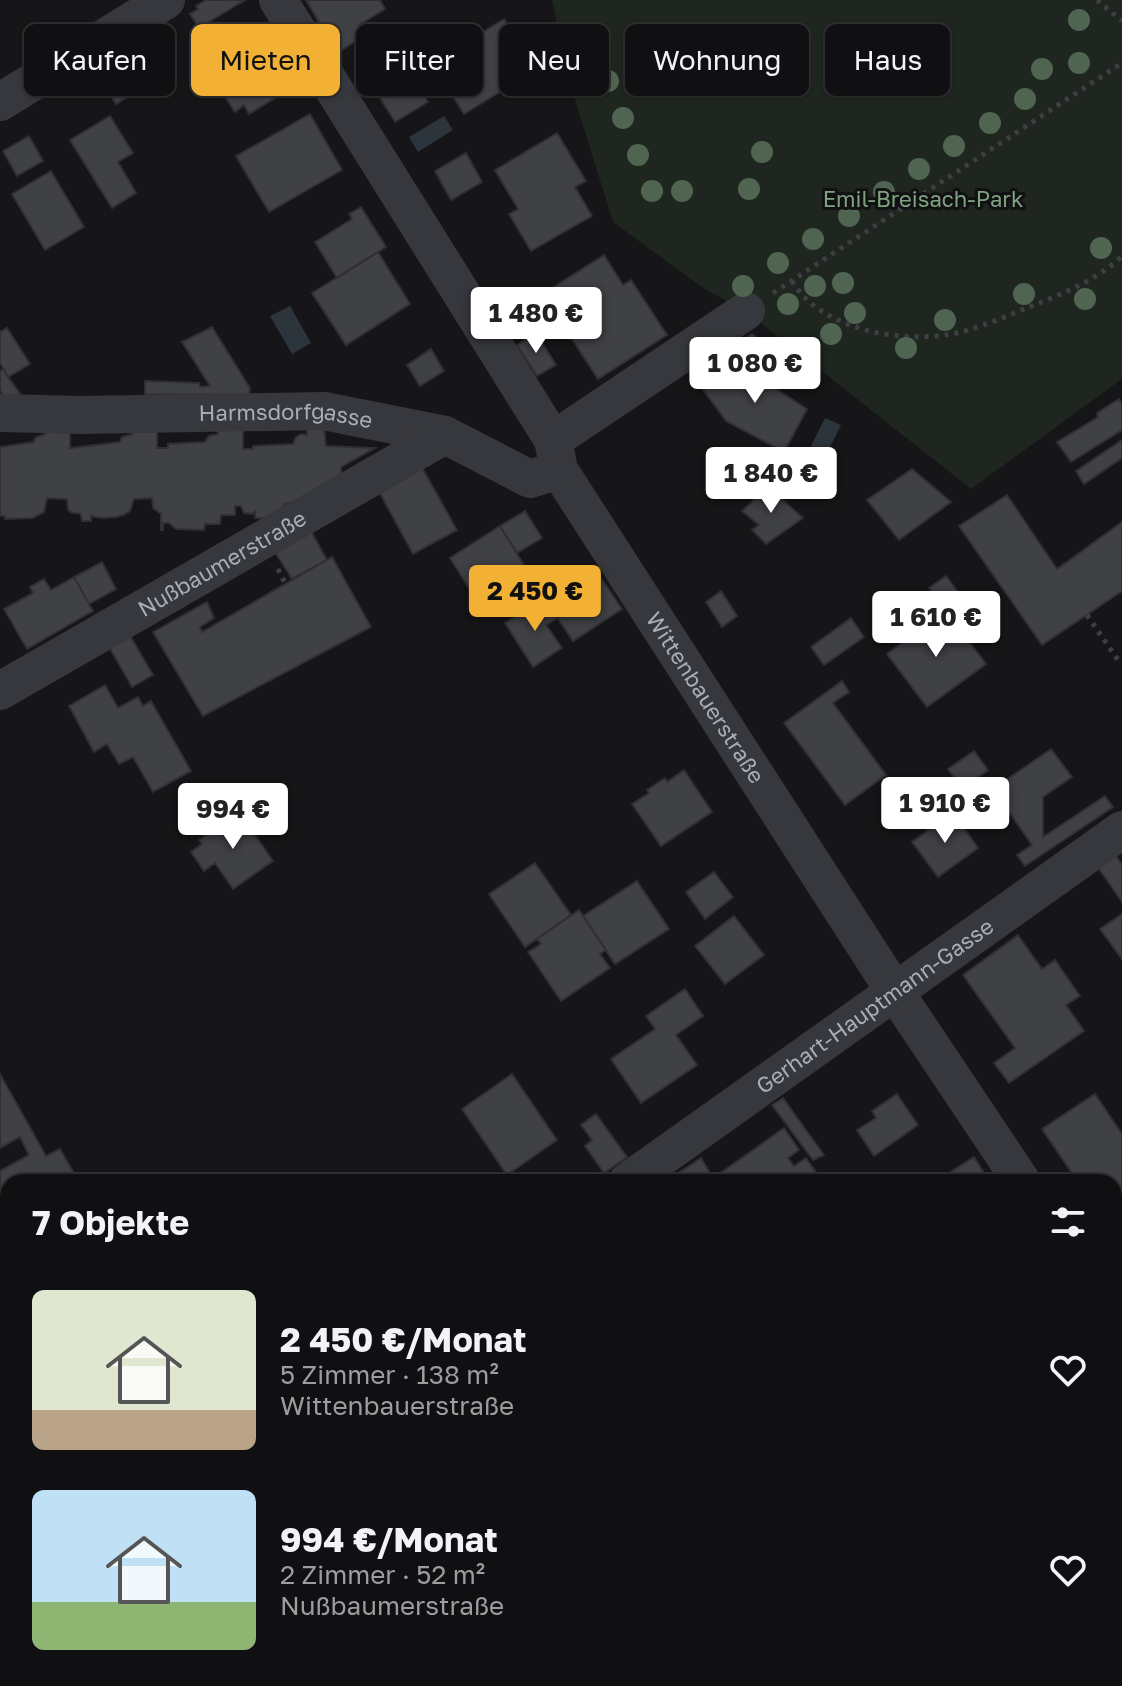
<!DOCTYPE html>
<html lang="de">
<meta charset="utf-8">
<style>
:root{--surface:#101012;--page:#19191b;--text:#f1f3f6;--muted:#9c9d9f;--line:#303032;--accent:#f2b134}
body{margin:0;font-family:"Golos Text",sans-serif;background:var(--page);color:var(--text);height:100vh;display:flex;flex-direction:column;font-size:30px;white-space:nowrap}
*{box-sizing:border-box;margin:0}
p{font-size:26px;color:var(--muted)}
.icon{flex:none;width:44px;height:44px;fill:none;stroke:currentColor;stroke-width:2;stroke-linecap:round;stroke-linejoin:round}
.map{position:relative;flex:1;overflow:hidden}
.panel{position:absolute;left:0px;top:1174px;width:1122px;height:512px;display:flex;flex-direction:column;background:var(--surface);border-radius:24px 24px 0 0;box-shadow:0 2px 6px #0004,0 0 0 2px var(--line)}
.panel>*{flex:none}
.top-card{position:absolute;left:24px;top:24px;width:1074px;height:72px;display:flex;gap:16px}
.price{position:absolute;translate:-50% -68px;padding:0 18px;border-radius:8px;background:#fff;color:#222;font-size:26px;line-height:52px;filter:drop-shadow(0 2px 4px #0008)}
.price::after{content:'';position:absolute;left:50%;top:48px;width:24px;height:18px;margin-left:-12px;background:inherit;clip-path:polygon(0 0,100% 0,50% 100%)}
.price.selected{background:var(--accent);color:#111}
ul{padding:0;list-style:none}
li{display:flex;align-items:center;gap:24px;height:200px;padding:0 32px}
li span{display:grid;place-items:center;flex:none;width:224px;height:160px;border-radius:12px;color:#555}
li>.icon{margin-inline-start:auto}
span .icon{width:96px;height:96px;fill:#fffc;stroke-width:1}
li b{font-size:34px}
h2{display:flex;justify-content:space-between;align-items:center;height:96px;padding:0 32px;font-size:34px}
.tag{padding:0 28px;border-radius:12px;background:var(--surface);box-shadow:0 2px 6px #0004,0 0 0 2px var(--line);font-size:28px;line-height:72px}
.tag.selected{background:var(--accent);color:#111}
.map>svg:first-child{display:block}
</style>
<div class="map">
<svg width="1122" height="1686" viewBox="0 0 1122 1686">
<rect width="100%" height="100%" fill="#161618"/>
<path fill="#1e261f" d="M552 0H1122V379L971 489 746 311 706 290 613 222 567 74Z"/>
<path fill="#2c353c" d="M444 116 453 130 418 152 409 137Z
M290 306 311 343 292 354 270 316Z
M825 418 841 425 825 457 809 450Z"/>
<path fill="#404145" stroke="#303034" stroke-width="2" d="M206 0H245L199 28 190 14 198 9 196 6Z
M306 0H380L385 9 359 25 365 35 337 53Z
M504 19 536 70 464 114 432 63Z
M249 24 290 89 249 114 244 105 235 112 215 81 227 73 211 48Z
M130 55 148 84 116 104 99 77 110 71 108 68Z
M408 70 428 102 395 122 375 90Z
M310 114 342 170 269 212 236 156Z
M110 116 133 153 118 162 136 193 112 208 70 140Z
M557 133 586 181 575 187 592 216 531 251 509 214 518 209 495 170Z
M29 136 43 161 17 176 3 151Z
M466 153 482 182 451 200 435 171Z
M51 171 84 227 45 250 12 194Z
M361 207 386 247 337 278 315 242 352 219 349 214Z
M378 252 410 304 346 345 312 293Z
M604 255 623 285 631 280 667 335 598 379 572 339 582 333 577 326 567 332 543 294Z
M212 327 250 388 249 395 145 394V381L199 383 200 387 210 386 182 342Z
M7 328 30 364 8 377 0 363V332Z
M536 333 556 365 537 376 517 345Z
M752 334 778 354 755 369 738 343Z
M431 349 444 371 420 386 407 365Z
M747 358 764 381 807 409 784 452 726 421 702 388Z
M3 369 8 377 21 395H3L0 390V371Z
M1119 399 1122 404V430L1071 462 1057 442 1098 417 1097 413Z
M45 428 70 429V448L120 442 122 437 133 434V430H157V448H168V444L205 442 209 436 218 434V430H243V449H253V446L293 444 296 437 301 434 307 435V428H324L326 446 375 448 341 467V478L294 503 284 504V510L269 518H255V512L253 514 244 513 241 506H235V515H221L220 524H205L204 530 176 529 169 523H163V530H161V514L153 508 152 498 134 499 130 511 123 515 116 517 102 518 91 516V521H82L81 514 70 512 68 509 67 499 47 498 44 512 33 518 5 519V516H0V447L34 442 35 438 45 434Z
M1122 440V458L1084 484 1076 471Z
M420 464 457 530 413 554 376 486Z
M912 469 951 502 899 540 867 500Z
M768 487 803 518 766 544 752 530 759 525 742 511Z
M1007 495 1057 569 1122 522V591L1042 645 959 526Z
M525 511 542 538 517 553 500 526Z
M500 526 527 570 477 601 450 558Z
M311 531 327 560 292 579 275 552Z
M332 557 371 627 203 716 153 632 207 602 214 618 200 627 202 632Z
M102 562 116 589 89 604 74 577Z
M593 566 622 609 573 641 544 598Z
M946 576 979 619 962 633 929 588Z
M74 577 93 611 27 649 4 609 33 593 30 587 44 579 51 590Z
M721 591 737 616 722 627 706 602Z
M547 602 558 618 546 625 562 648 533 667 505 623 533 605 535 609Z
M945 610 986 664 927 707 887 654Z
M851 618 864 637 824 665 811 647Z
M129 634 153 675 132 687 108 645Z
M842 681 849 692 833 703 886 775 845 805 784 723Z
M105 685 118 708 138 697 143 706 151 701 191 771 153 792 133 757 119 764 107 744 94 752 69 706Z
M1051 749 1072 777 1043 797V837L1105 796 1113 807 1025 866 1017 855 1032 845 993 789Z
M974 751 988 770 963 789 948 769Z
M684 770 712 812 661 846 632 804 649 793 647 790 665 778 667 782Z
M239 812 273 861 233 889 215 863 204 871 191 852 202 844 199 840Z
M953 812 978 848 938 877 912 842Z
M1114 853 1122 865V902L1097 866Z
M535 863 571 915 525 947 489 894Z
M714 872 733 897 705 919 686 892Z
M637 881 669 929 615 964 583 916Z
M579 910 606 950 600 954 610 968 561 1001 528 952 541 944 537 939Z
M1122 914V959L1100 929Z
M734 916 764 955 725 984 695 946Z
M1018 935 1042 969 1055 960 1080 996 1066 1005 1084 1031 1009 1083 994 1063 1015 1048 963 975Z
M685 989 703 1016 676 1035 697 1065 641 1103 611 1059 655 1029 646 1016Z
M0 1074 46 1156 60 1149 79 1182H8V1265L0 1248V1171L29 1155 20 1137 0 1148Z
M512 1074 557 1140 507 1175 462 1109Z
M897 1094 918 1125 874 1156 857 1130 876 1118 872 1111Z
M1095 1094 1122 1134V1199L1114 1204V1182H1078L1042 1129Z
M783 1098 824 1155 813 1160 772 1105Z
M596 1114 627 1157 604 1173 585 1146 592 1140 581 1125Z
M784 1128 799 1150 788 1158 794 1166 806 1158 823 1182H725L719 1174Z
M974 1157 990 1182H935Z
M701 1158 715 1181 687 1182 680 1172Z
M1115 1360 1122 1370V1389L1114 1394Z
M8 1423V1501L2 1504 0 1501V1427Z
M8 1536V1586L0 1590V1540Z
M1122 1536V1597L1116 1600 1114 1597V1541Z
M29 1678H68L55 1686H34Z
M97 1678H117L120 1681 124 1678H151L139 1686H125L123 1684 120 1686H86Z
M314 1678H355L340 1686H318Z
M635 1678H687L693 1685 641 1686Z
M1037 1678H1059L1065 1686H1025Z"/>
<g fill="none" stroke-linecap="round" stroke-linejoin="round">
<path stroke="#3d3f44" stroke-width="5" stroke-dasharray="4 6" stroke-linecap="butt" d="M1097 0 1122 21
M792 281C821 330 899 343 951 334 979 329 1006 316 1032 306 1064 293 1097 280 1122 256
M773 293 1122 63
M278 569 285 583
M1087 615 1118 660"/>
<g stroke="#37383d" stroke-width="38">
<path id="s1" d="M278 0 553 440 559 470 895 992 1022 1182"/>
<path d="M0 102 166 0"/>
<path id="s2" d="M0 413 81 415 324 411 445 435 530 479 559 470"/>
<path d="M553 440 746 311"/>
<path id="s3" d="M0 691 445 435"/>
<path id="s4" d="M627 1182 1122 830"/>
<path d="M1114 1253 1122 1247"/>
<path d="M1114 1316 1122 1328"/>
<path d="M487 1686 498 1678"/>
</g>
</g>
<g fill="#506452">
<circle cx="1079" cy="20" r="11"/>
<circle cx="594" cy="44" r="11"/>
<circle cx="1079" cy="63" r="11"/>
<circle cx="1042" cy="69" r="11"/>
<circle cx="608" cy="81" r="11"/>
<circle cx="1025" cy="99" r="11"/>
<circle cx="623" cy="118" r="11"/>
<circle cx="990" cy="123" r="11"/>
<circle cx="954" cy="146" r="11"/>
<circle cx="762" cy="152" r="11"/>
<circle cx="638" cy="155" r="11"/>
<circle cx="919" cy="169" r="11"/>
<circle cx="749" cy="189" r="11"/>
<circle cx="652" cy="191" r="11"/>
<circle cx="682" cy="191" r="11"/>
<circle cx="884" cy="192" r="11"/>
<circle cx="849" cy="216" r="11"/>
<circle cx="813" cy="239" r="11"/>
<circle cx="1101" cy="248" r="11"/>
<circle cx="778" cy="263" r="11"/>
<circle cx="843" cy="283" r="11"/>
<circle cx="743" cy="286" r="11"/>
<circle cx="815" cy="286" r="11"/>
<circle cx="1024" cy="294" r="11"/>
<circle cx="1085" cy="299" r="11"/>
<circle cx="788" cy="304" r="11"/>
<circle cx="855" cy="313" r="11"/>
<circle cx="945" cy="320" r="11"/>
<circle cx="831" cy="334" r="11"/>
<circle cx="906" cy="348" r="11"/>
</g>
<g text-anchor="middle" stroke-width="6" stroke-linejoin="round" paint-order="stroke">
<g font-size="22" fill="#7fa381" stroke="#111113">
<text x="923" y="207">Emil-Breisach-Park</text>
</g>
<g font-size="22" fill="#a8adb8" stroke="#111113">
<text dy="8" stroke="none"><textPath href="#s2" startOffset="286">Harmsdorfgasse</textPath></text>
<text dy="8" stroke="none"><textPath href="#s3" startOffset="256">Nußbaumerstraße</textPath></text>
<text dy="8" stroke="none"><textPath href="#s1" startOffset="820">Wittenbauerstraße</textPath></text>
<text dy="8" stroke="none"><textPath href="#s4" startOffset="304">Gerhart-Hauptmann-Gasse</textPath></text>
</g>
</g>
</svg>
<b class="price" style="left:536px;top:355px">1 480 €</b>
<b class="price" style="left:755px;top:405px">1 080 €</b>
<b class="price" style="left:771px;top:515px">1 840 €</b>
<b class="price selected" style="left:535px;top:633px">2 450 €</b>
<b class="price" style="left:936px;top:659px">1 610 €</b>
<b class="price" style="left:945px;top:845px">1 910 €</b>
<b class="price" style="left:233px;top:851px">994 €</b>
<div class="top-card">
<a class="tag">Kaufen</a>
<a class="tag selected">Mieten</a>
<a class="tag">Filter</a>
<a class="tag">Neu</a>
<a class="tag">Wohnung</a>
<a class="tag">Haus</a>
</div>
<section class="panel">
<h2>7 Objekte<svg class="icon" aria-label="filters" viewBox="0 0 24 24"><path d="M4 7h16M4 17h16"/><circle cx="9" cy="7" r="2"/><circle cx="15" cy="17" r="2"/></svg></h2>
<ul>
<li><span style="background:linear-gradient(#dfe7d0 75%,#b9a48a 0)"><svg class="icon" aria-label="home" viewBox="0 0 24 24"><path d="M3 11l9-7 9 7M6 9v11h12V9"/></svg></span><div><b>2 450 €/Monat</b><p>5 Zimmer · 138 m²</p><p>Wittenbauerstraße</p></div><svg class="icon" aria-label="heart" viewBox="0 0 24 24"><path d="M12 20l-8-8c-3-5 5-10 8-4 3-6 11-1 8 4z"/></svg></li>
<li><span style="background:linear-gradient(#bfe0f5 70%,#8fb573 0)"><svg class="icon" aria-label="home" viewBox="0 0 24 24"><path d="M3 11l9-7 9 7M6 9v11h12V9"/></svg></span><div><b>994 €/Monat</b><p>2 Zimmer · 52 m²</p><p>Nußbaumerstraße</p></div><svg class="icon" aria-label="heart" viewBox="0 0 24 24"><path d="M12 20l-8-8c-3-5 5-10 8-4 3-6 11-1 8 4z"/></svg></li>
</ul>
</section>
</div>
